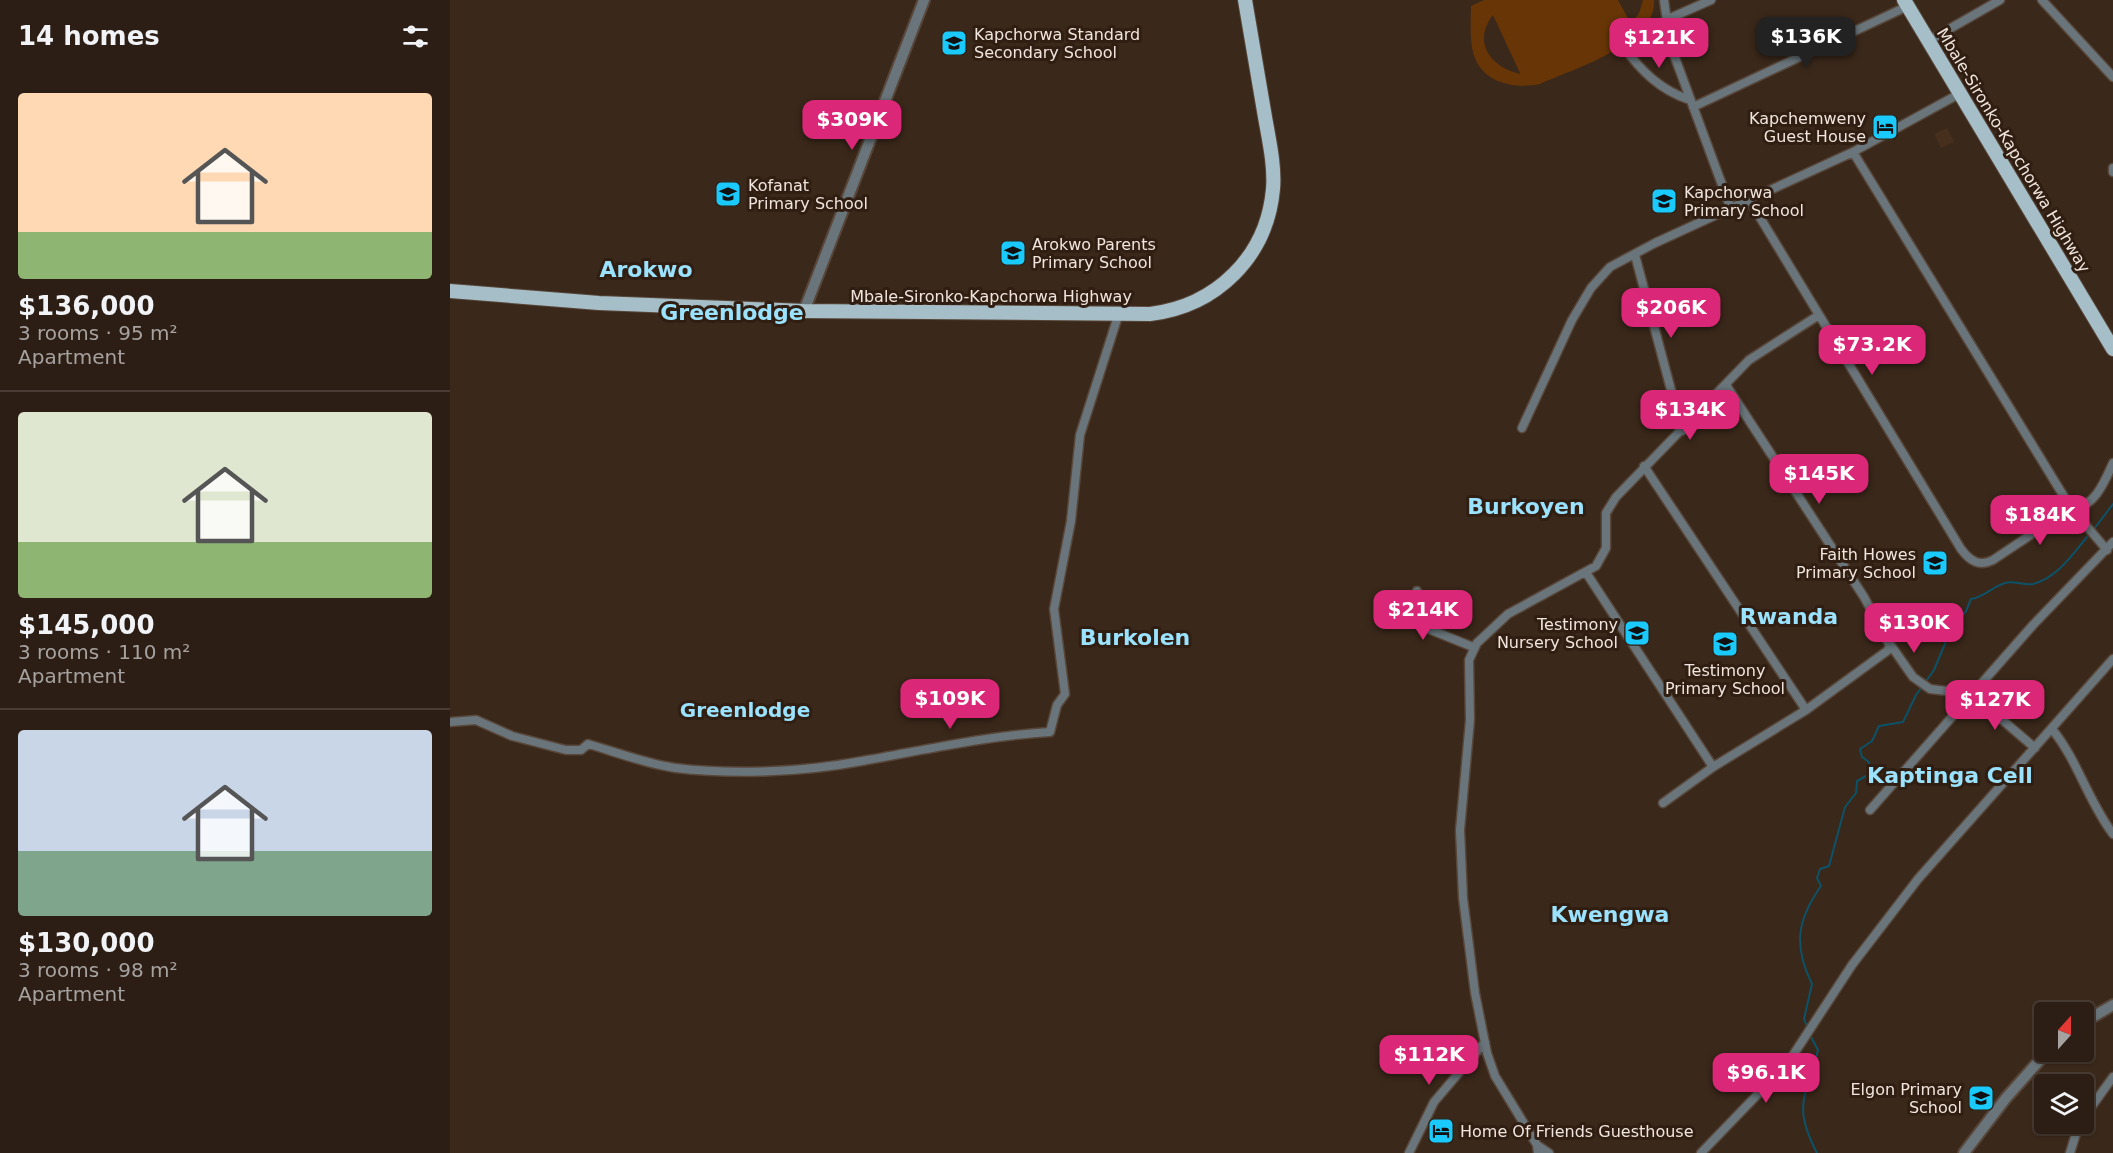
<!DOCTYPE html>
<meta charset="utf-8">
<style>
:root{--surface:#2c1e14;--page:#34271d;--text:#f1f3f6;--muted:#a6a2a0;--line:#483c34;--accent:#db2777}
body{margin:0;font-family:"DejaVu Sans",sans-serif;background:var(--page);color:var(--text);height:100vh;display:flex;flex-direction:column;font-size:22px;white-space:nowrap}
*{box-sizing:border-box;margin:0}
p{font-size:20px;color:var(--muted)}
.icon{flex:none;width:33px;height:33px;fill:none;stroke:currentColor;stroke-width:2;stroke-linecap:round;stroke-linejoin:round}
.map{position:relative;flex:1;overflow:hidden}
.drawer{display:flex;flex-direction:column;background:var(--surface);width:450px}
.drawer>*{flex:none}
.needle{width:39px;rotate:21deg}
.tools{position:absolute;left:1584px;top:1002px;display:grid;gap:12px}
.tools a{display:grid;place-items:center;width:60px;height:60px;border-radius:6px;background:var(--surface);box-shadow:0 2px 4px #0004,0 0 0 2px var(--line);font-size:30px}
.price{position:absolute;translate:-50% -51px;padding:0 14px;border-radius:12px;background:var(--accent);color:#fff;font-size:20px;line-height:39px;filter:drop-shadow(0 2px 3px #0008)}
.price::after{content:'';position:absolute;left:50%;top:36px;width:18px;height:14px;margin-left:-9px;background:inherit;clip-path:polygon(0 0,100% 0,50% 100%)}
.price.selected{background:#222;color:#fff}
ul{padding:0;list-style:none}
li{display:grid;align-content:center;gap:12px;height:318px;padding:0 18px}
li+li{border-top:2px solid var(--line)}
li span{display:grid;place-items:center;height:186px;border-radius:6px;color:#555}
li>.icon{margin-inline-start:auto}
span .icon{width:108px;height:108px;fill:#fffc;stroke-width:1}
li b{font-size:26px}
h2{display:flex;justify-content:space-between;align-items:center;height:72px;padding:0 18px;font-size:26px}
main{display:flex;flex:1;min-height:0}
.map>svg:first-child{display:block}
</style>
<main>
<section class="drawer">
<h2>14 homes<svg class="icon" aria-label="filters" viewBox="0 0 24 24"><path d="M4 7h16M4 17h16"/><circle cx="9" cy="7" r="2"/><circle cx="15" cy="17" r="2"/></svg></h2>
<ul>
<li><span style="background:linear-gradient(#ffd9b3 75%,#8fb573 0)"><svg class="icon" aria-label="home" viewBox="0 0 24 24"><path d="M3 11l9-7 9 7M6 9v11h12V9"/></svg></span><div><b>$136,000</b><p>3 rooms · 95 m²</p><p>Apartment</p></div></li>
<li><span style="background:linear-gradient(#dfe7d0 70%,#8fb573 0)"><svg class="icon" aria-label="home" viewBox="0 0 24 24"><path d="M3 11l9-7 9 7M6 9v11h12V9"/></svg></span><div><b>$145,000</b><p>3 rooms · 110 m²</p><p>Apartment</p></div></li>
<li><span style="background:linear-gradient(#c9d6e8 65%,#7fa58c 0)"><svg class="icon" aria-label="home" viewBox="0 0 24 24"><path d="M3 11l9-7 9 7M6 9v11h12V9"/></svg></span><div><b>$130,000</b><p>3 rooms · 98 m²</p><p>Apartment</p></div></li>
</ul>
</section>
<div class="map">
<svg width="1663" height="1153" viewBox="0 0 1663 1153">
<rect width="100%" height="100%" fill="#3a281a"/>
<path fill="#472f1d" d="M1497 128 1504 142 1491 148 1484 134Z"/>
<path fill="#683606" fill-rule="evenodd" d="M1034 0H1168L1181 24 1189 13 1193 0H1204C1207 44 1123 69 1090 84 1066 89 1035 84 1025 58 1019 43 1021 22 1021 6ZM1043 15 1070 73V74C1040 67 1022 42 1043 15Z"/>
<g fill="none" stroke-linecap="round" stroke-linejoin="round">
<path stroke="#0c5268" stroke-width="2" d="M1644 529 1663 504
M1358 1029 1354 1019 1362 984C1343 946 1347 920 1371 886L1367 878 1370 869 1379 866 1395 807 1406 793 1407 781 1418 775 1419 762 1412 757 1410 749 1422 741 1429 726 1453 722 1466 695 1484 670 1502 627 1516 611 1521 599C1534 597 1542 587 1555 583 1564 580 1574 586 1583 584 1607 578 1622 555 1637 537
M1360 1035 1368 1050C1356 1097 1342 1105 1367 1153"/>
<g stroke="#574639" stroke-width="11">
<path id="minor" d="M1214 0 1220 44 1281 209
M1592 0 1663 77
M1218 19 1261 0
M1480 40 1550 0
M1173 46C1191 71 1210 90 1240 100
M1243 107 1458 6
M1403 152 1621 508 1657 550
M1663 168V172
M1300 201 1511 549C1520 561 1529 567 1543 560L1621 508C1644 509 1655 481 1663 463
M1185 255 1232 431
M1072 428 1122 320 1141 288 1160 267 1205 243 1403 152 1509 94
M1194 466 1356 710
M1137 574 1263 767
M967 591 981 630 1023 647
M1440 644 1463 677 1480 689 1522 694 1585 748
M0 722 26 720 62 736 116 750H131L138 744C166 752 196 764 226 768 283 775 354 772 412 761 475 750 536 736 600 732L607 705 615 694 604 609 621 521 630 435 669 313
M1602 729C1628 761 1638 801 1663 834
M1213 803 1263 767 1356 710 1437 651 1440 646 1414 597 1276 385
M1420 810 1583 625 1663 542
M1634 1117 1663 1077
M1087 1145 1099 1153
M959 1153 984 1102 1035 1042
M1088 1153 1087 1145 1045 1076 1037 1053 1025 993 1013 898 1010 830 1020 720 1019 660 1027 643 1058 614 1146 566 1156 548V513L1166 497 1299 360 1369 315
M1251 1153 1308 1094 1332 1072 1402 965 1468 879 1663 659
M1620 1153 1629 1124"/>
</g>
<g stroke="#574639" stroke-width="14">
<path id="tertiary" d="M354 311 474 0
M1634 1022 1663 1005
M1514 1153 1556 1098 1597 1052"/>
</g>
<g stroke="#574639" stroke-width="16">
<path id="primary" d="M1454 0 1663 349
M0 291 149 303 354 311 700 314C766 306 817 257 823 189 825 166 819 140 815 117 808 78 802 39 795 0"/>
</g>
<use href="#minor" stroke="#69757a" stroke-width="8"/>
<use href="#tertiary" stroke="#69757a" stroke-width="10"/>
<use href="#primary" stroke="#a6bec8" stroke-width="14"/>
</g>
<defs>
<g id="school-square" transform="scale(1.35)"><rect x="-9" y="-9" width="18" height="18" rx="4" fill="#1acafc" stroke="#2f1e11"/><path d="M0-5L7-2L0 1L-7-2ZM-4 1L0 2.5L4 1V4Q0 6-4 4Z" fill="#111"/></g>
<g id="hotel-square" transform="scale(1.35)"><rect x="-9" y="-9" width="18" height="18" rx="4" fill="#1acafc" stroke="#2f1e11"/><path d="M-6-4.5h1.5V1H6V5H4.5V3h-9V5H-6ZM-4 0a1.8 1.8 0 1 1 3.6 0ZM.5 0V-2.5h3Q6-2.5 6 0Z" fill="#111"/></g>
</defs>
<g fill-rule="evenodd">
<use href="#school-square" x="504" y="43"/>
<use href="#hotel-square" x="1435" y="127"/>
<use href="#school-square" x="278" y="194"/>
<use href="#school-square" x="1214" y="201"/>
<use href="#school-square" x="563" y="253"/>
<use href="#school-square" x="1485" y="563"/>
<use href="#school-square" x="1187" y="633"/>
<use href="#school-square" x="1275" y="644"/>
<use href="#school-square" x="1531" y="1098"/>
<use href="#hotel-square" x="991" y="1131"/>
</g>
<g text-anchor="middle" stroke-width="6" stroke-linejoin="round" paint-order="stroke">
<g font-size="16" fill="#f0e4dc" stroke="#2f1e11" text-anchor="start">
<text x="524" y="40">Kapchorwa Standard<tspan x="524" dy="18">Secondary School</tspan></text>
<text x="1416" y="124" text-anchor="end">Kapchemweny<tspan x="1416" dy="18">Guest House</tspan></text>
<text x="298" y="191">Kofanat<tspan x="298" dy="18">Primary School</tspan></text>
<text x="1234" y="198">Kapchorwa<tspan x="1234" dy="18">Primary School</tspan></text>
<text x="582" y="250">Arokwo Parents<tspan x="582" dy="18">Primary School</tspan></text>
<text x="1466" y="560" text-anchor="end">Faith Howes<tspan x="1466" dy="18">Primary School</tspan></text>
<text x="1168" y="630" text-anchor="end">Testimony<tspan x="1168" dy="18">Nursery School</tspan></text>
<text x="1275" y="676" text-anchor="middle">Testimony<tspan x="1275" dy="18">Primary School</tspan></text>
<text x="1512" y="1095" text-anchor="end">Elgon Primary<tspan x="1512" dy="18">School</tspan></text>
<text x="1010" y="1137">Home Of Friends Guesthouse</text>
</g>
<g font-size="16" fill="#f0e4dc" stroke="#2f1e11">
<text transform="translate(1564 150) rotate(59)" y="6">Mbale-Sironko-Kapchorwa Highway</text>
<text x="541" y="302">Mbale-Sironko-Kapchorwa Highway</text>
</g>
<g font-size="20" font-weight="bold" fill="#9be2fe" stroke="#2f1e11">
<text x="295" y="717">Greenlodge</text>
</g>
<g font-size="22" font-weight="bold" fill="#9be2fe" stroke="#2f1e11">
<text x="196" y="277">Arokwo</text>
<text x="282" y="320">Greenlodge</text>
<text x="1076" y="514">Burkoyen</text>
<text x="1339" y="624">Rwanda</text>
<text x="685" y="645">Burkolen</text>
<text x="1500" y="783">Kaptinga Cell</text>
<text x="1160" y="922">Kwengwa</text>
</g>
</g>
</svg>
<div class="tools">
<a><svg class="needle" viewBox="-14 -14 28 28"><path d="M0-13l5 13h-10z" fill="#e53935"/><path d="M0 13l5-13h-10z" fill="#a6a2a0"/></svg></a>
<a><svg class="icon" aria-label="layers" viewBox="0 0 24 24"><path d="M12 4l9 5-9 5-9-5zM3 14l9 5 9-5"/></svg></a>
</div>
<b class="price selected" style="left:1356px;top:68px">$136K</b>
<b class="price" style="left:1209px;top:69px">$121K</b>
<b class="price" style="left:402px;top:151px">$309K</b>
<b class="price" style="left:1221px;top:339px">$206K</b>
<b class="price" style="left:1422px;top:376px">$73.2K</b>
<b class="price" style="left:1240px;top:441px">$134K</b>
<b class="price" style="left:1369px;top:505px">$145K</b>
<b class="price" style="left:1590px;top:546px">$184K</b>
<b class="price" style="left:973px;top:641px">$214K</b>
<b class="price" style="left:1464px;top:654px">$130K</b>
<b class="price" style="left:500px;top:730px">$109K</b>
<b class="price" style="left:1545px;top:731px">$127K</b>
<b class="price" style="left:979px;top:1086px">$112K</b>
<b class="price" style="left:1316px;top:1104px">$96.1K</b>
</div>
</main>
